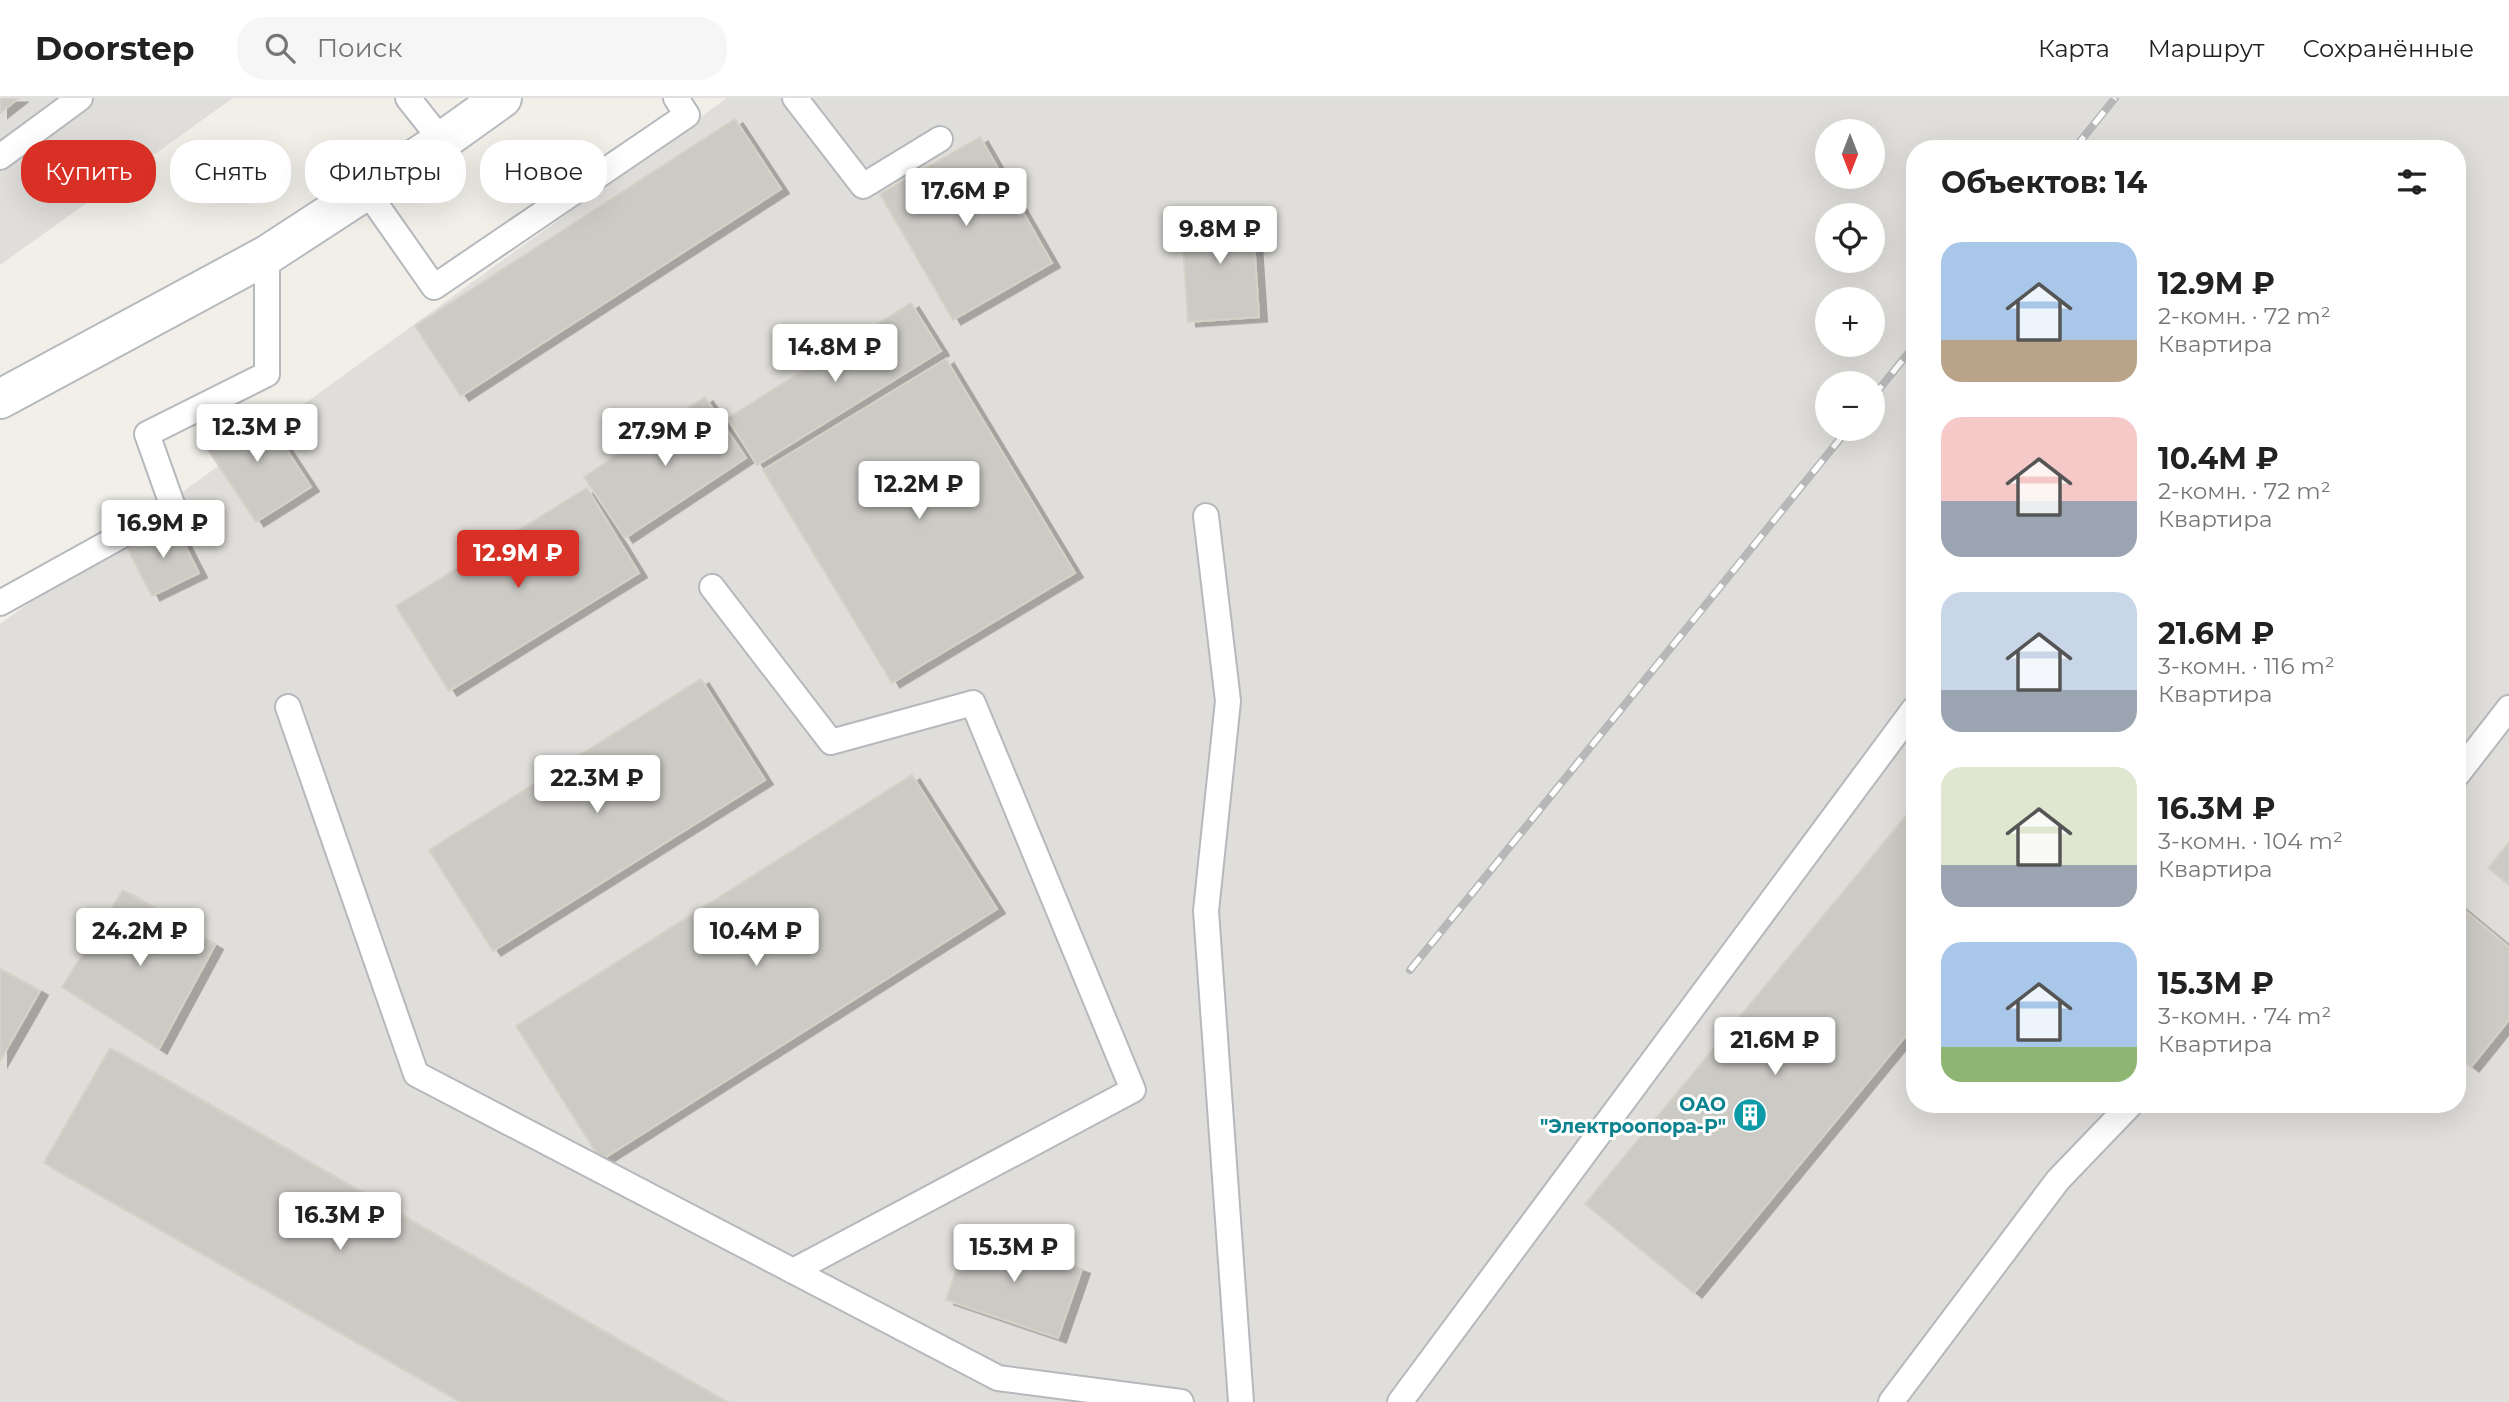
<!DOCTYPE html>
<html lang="ru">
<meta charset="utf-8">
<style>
:root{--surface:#fff;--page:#f6f6f6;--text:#222;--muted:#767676;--line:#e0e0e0;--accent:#d93025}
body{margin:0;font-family:Montserrat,sans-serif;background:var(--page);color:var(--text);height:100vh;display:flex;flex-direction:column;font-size:26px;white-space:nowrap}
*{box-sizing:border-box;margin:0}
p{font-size:23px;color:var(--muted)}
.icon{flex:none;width:38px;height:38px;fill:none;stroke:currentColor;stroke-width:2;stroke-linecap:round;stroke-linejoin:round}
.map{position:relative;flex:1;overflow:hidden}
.panel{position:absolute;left:1906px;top:42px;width:560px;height:973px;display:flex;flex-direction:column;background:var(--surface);border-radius:28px;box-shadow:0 7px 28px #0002}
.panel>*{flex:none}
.top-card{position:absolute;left:21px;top:42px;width:665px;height:63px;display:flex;gap:14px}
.needle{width:46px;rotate:180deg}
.buttons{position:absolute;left:1815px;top:21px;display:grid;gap:14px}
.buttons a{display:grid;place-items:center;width:70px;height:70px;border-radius:50%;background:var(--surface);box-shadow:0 7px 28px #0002;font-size:35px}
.price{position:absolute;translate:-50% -60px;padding:0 16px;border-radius:7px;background:#fff;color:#222;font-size:23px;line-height:46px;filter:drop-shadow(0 2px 4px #0008)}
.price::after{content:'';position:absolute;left:50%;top:42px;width:21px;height:16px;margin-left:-10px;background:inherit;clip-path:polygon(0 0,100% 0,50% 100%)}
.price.current{background:var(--accent);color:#fff}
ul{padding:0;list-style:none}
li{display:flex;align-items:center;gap:21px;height:175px;padding:0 35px}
li span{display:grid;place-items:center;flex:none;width:196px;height:140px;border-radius:21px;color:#555}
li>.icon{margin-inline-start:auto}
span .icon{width:84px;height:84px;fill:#fffc;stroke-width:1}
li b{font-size:30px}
h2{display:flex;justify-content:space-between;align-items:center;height:84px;padding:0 35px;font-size:30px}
.chip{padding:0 24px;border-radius:28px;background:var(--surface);box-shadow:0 7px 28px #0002;font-size:24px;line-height:63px}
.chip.current{background:var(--accent);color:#fff}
header{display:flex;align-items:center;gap:42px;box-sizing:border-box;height:98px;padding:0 35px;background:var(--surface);border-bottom:2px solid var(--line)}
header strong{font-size:33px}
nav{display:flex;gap:38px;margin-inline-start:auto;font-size:24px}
.search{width:490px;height:63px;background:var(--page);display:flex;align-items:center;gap:18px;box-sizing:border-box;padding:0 24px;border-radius:28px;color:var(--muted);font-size:26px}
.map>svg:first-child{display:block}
</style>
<header>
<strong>Doorstep</strong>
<div class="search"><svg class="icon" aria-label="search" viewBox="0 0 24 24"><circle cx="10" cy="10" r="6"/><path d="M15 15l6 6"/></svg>Поиск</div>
<nav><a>Карта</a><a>Маршрут</a><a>Сохранённые</a></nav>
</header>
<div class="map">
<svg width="2509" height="1304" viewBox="0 0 2509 1304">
<defs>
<filter id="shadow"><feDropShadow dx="8" dy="4.5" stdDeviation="0" flood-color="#0004"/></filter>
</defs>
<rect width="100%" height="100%" fill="#f1efe8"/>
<path fill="#e0deda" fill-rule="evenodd" d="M0 0H233L0 167Z
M727 0H2509V1304H0V526ZM1827 33H1872V79H1827ZM1914 51H2457V1006H1914ZM1827 117H1872V163H1827ZM1827 201H1872V247H1827ZM1827 285H1872V331H1827Z"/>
<path fill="#cccac5" stroke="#d6d1c6" stroke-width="2" filter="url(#shadow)" d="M0 0H19L0 15Z
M735 21 781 91 461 298 415 228Z
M980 39 1052 165 953 222 880 96Z
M1252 112 1259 219 1188 224 1181 116Z
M911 205 941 253 757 367 728 320Z
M946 261 1075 475 892 585 763 372Z
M705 299 746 360 625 440 584 379Z
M258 308 311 389 256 424 203 344Z
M587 390 639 475 449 593 396 508Z
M174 426 199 475 152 498 127 450Z
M701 581 765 682 493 853 429 752Z
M912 677 997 811 601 1062 516 928Z
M1914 708V928L1694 1195 1585 1106Z
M2509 744V787L2488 770Z
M123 792 215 847 159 951 62 889Z
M2457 806 2509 849V922L2471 969 2457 958Z
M0 871 40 893 0 963Z
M110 950 147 971 726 1304H461L44 1065Z
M970 1132 1082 1171 1058 1240 946 1202Z"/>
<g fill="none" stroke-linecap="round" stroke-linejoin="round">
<g stroke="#b5b8bc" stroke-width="28">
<path id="lane" d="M408 0 442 43
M795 0 863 88 940 41
M0 59 80 0
M366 92 434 189 687 17 676 0
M1206 418 1228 603 1206 813 1241 1304
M712 489 831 644 973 605 1133 992 793 1173
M0 505 173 409 147 336 267 276V157
M288 609 416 976 998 1280 1181 1304
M2457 677 2509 610
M1400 1304 1914 611
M1891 1304 2058 1082 2131 1006"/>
</g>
<g stroke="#b6babf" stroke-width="42">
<path id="secondary" d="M0 301 267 157 442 43 502 0"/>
</g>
<use href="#lane" stroke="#fff" stroke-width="24"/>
<use href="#secondary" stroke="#fff" stroke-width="38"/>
<g stroke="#b6b7b8" stroke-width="8">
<path id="rail" d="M2074 51 2115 0
M1872 300 1914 248
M1410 872 1848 331"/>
</g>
<use href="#rail" stroke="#fff" stroke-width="5" stroke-dasharray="16" stroke-linecap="butt"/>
</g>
<defs>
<g id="building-disc" transform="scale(1.75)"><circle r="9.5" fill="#0f9aa8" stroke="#fff"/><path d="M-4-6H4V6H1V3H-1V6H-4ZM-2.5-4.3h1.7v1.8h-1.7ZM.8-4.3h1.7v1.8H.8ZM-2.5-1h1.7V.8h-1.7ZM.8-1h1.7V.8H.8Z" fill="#fff"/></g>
</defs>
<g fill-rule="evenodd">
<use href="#building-disc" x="1750" y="1017"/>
</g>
<g text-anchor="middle" stroke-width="6" stroke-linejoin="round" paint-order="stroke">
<g font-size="19" font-weight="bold" fill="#0d838f" stroke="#fff" text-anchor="end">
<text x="1726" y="1013">ОАО<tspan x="1726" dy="22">"Электроопора-Р"</tspan></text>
</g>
</g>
</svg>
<div class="buttons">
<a><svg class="needle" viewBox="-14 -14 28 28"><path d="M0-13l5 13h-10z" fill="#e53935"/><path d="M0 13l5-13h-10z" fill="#767676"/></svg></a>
<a><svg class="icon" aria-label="locate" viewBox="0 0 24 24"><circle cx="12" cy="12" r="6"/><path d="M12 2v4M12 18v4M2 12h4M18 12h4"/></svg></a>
<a>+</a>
<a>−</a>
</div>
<b class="price" style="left:966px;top:130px">17.6M ₽</b>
<b class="price" style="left:1220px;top:168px">9.8M ₽</b>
<b class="price" style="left:835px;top:286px">14.8M ₽</b>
<b class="price" style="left:257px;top:366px">12.3M ₽</b>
<b class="price" style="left:665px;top:370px">27.9M ₽</b>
<b class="price" style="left:919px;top:423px">12.2M ₽</b>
<b class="price" style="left:163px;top:462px">16.9M ₽</b>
<b class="price current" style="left:518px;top:492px">12.9M ₽</b>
<b class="price" style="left:597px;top:717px">22.3M ₽</b>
<b class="price" style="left:140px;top:870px">24.2M ₽</b>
<b class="price" style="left:756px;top:870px">10.4M ₽</b>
<b class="price" style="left:1775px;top:979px">21.6M ₽</b>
<b class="price" style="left:340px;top:1154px">16.3M ₽</b>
<b class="price" style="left:1014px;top:1186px">15.3M ₽</b>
<div class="top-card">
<a class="chip current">Купить</a>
<a class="chip">Снять</a>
<a class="chip">Фильтры</a>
<a class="chip">Новое</a>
</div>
<section class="panel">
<h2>Объектов: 14<svg class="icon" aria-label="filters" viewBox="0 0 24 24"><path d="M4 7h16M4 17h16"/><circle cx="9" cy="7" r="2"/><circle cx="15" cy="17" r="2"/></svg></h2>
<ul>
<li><span style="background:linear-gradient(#a9c7e8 70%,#b9a48a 0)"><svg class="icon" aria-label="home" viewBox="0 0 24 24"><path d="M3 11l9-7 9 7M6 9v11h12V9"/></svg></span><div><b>12.9M ₽</b><p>2-комн. · 72 m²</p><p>Квартира</p></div></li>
<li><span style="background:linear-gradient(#f6c9c9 60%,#9aa5b1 0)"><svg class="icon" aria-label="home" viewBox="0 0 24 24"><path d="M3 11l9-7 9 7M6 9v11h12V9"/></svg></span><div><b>10.4M ₽</b><p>2-комн. · 72 m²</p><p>Квартира</p></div></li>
<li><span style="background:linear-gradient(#c9d6e8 70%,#9aa5b1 0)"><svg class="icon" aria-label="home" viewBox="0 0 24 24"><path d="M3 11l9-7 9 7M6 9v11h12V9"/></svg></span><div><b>21.6M ₽</b><p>3-комн. · 116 m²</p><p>Квартира</p></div></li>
<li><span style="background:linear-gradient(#dfe7d0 70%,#9aa5b1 0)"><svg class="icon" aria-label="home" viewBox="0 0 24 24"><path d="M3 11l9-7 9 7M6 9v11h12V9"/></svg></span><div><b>16.3M ₽</b><p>3-комн. · 104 m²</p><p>Квартира</p></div></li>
<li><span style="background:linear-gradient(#a9c7e8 75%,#8fb573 0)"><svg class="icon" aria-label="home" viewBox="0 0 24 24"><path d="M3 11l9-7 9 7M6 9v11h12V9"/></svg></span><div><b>15.3M ₽</b><p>3-комн. · 74 m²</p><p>Квартира</p></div></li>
</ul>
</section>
</div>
